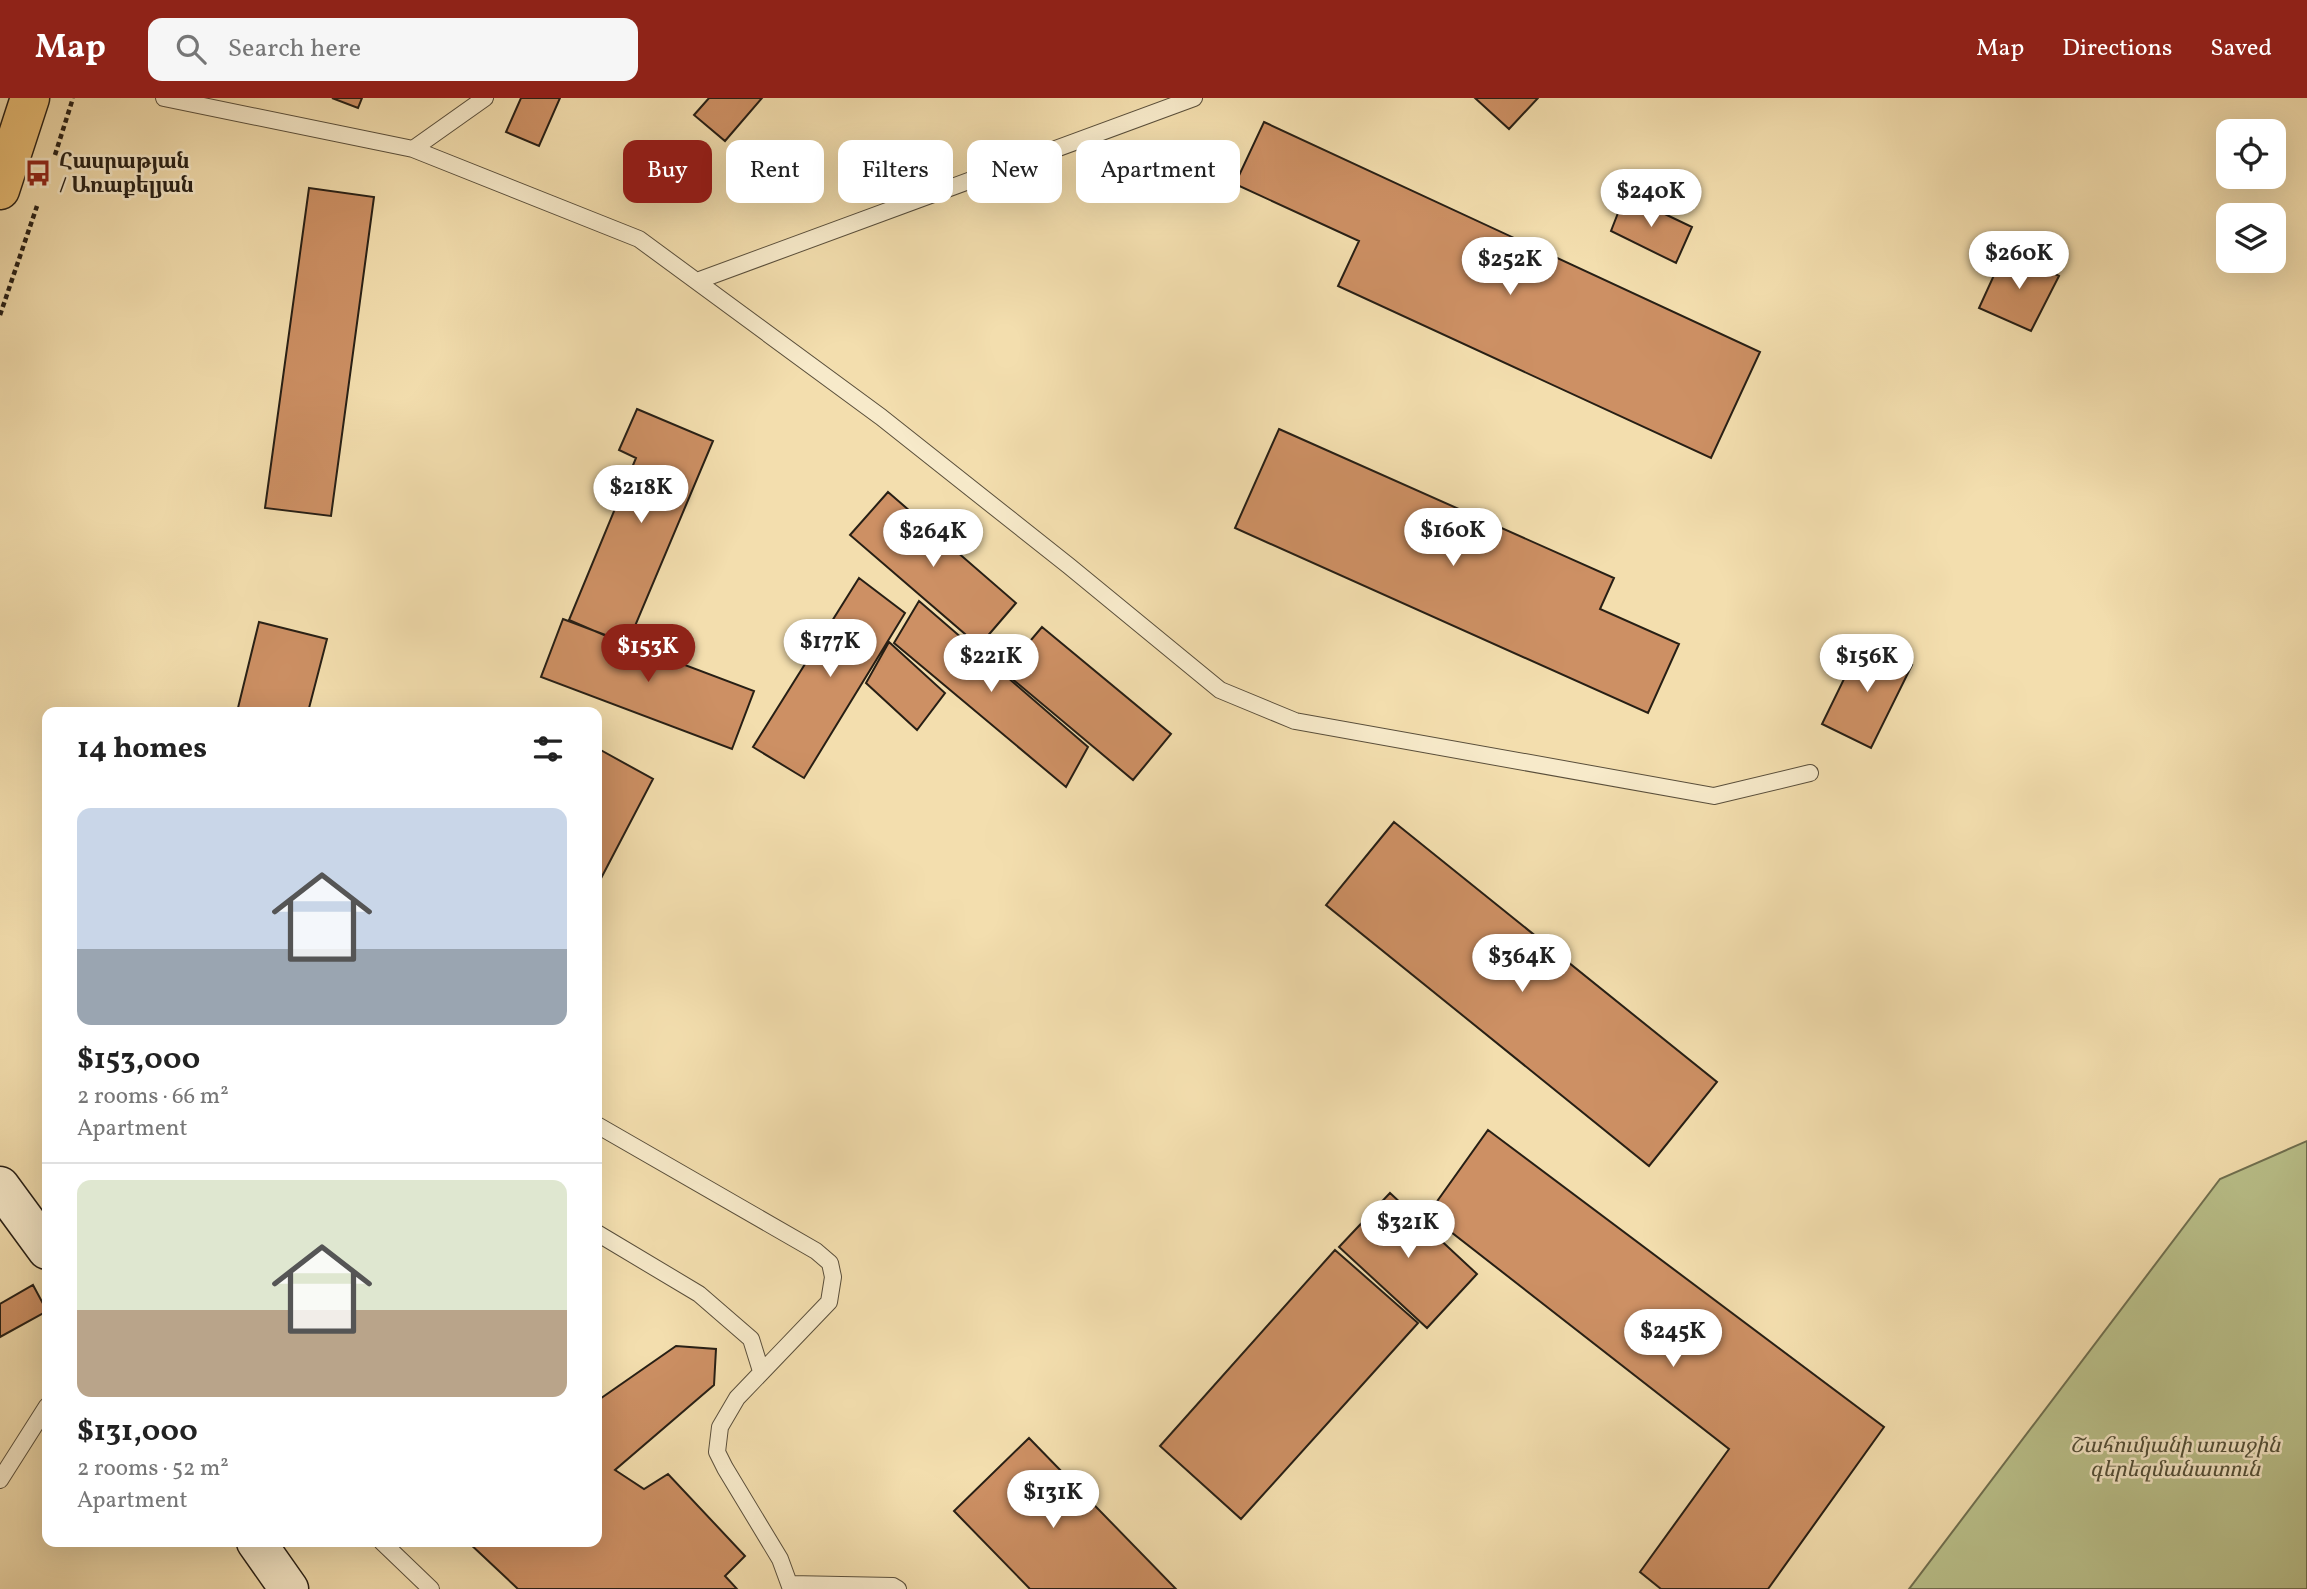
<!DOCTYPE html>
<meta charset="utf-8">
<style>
:root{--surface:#fff;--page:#f6f6f6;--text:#222;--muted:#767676;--line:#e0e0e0;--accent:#8f2418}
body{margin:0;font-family:Vollkorn,"Noto Serif Armenian",serif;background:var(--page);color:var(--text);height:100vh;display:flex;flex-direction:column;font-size:26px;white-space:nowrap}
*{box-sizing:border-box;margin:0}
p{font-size:23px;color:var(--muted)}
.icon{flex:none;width:38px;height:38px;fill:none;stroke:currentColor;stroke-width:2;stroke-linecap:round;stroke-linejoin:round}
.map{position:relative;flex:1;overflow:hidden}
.details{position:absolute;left:42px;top:609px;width:560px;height:840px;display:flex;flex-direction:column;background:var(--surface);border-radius:14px;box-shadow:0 7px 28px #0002}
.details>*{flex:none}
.top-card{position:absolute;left:623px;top:42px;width:665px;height:63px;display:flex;gap:14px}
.fabs{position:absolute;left:2216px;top:21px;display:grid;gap:14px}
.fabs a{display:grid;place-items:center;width:70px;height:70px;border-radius:14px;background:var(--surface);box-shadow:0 7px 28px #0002;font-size:35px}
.price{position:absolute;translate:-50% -60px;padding:0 16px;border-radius:24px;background:#fff;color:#222;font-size:23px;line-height:46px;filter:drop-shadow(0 2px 4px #0008)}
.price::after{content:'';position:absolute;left:50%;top:42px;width:21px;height:16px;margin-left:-10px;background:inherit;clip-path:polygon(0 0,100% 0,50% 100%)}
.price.current{background:var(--accent);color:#fff}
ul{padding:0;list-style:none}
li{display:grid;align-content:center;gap:14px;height:371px;padding:0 35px}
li+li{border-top:2px solid var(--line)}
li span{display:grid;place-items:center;height:217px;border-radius:14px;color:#555}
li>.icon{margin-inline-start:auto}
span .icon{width:126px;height:126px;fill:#fffc;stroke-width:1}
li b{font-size:30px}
h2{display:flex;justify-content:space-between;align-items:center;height:84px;padding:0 35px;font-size:30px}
.pill{padding:0 24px;border-radius:14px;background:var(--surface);box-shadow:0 7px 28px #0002;font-size:24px;line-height:63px}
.pill.current{background:var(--accent);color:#fff}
header{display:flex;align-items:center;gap:42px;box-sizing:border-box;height:98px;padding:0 35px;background:var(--accent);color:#fff}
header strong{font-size:33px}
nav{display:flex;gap:38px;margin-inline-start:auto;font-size:24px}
.search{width:490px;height:63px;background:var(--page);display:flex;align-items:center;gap:18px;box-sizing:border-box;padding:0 24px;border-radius:14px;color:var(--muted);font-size:26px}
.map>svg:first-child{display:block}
</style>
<header>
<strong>Map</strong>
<div class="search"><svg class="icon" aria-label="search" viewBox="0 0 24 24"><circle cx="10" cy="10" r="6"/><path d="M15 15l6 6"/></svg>Search here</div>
<nav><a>Map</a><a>Directions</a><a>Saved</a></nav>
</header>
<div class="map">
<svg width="2307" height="1491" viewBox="0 0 2307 1491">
<rect width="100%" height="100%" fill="#f3deae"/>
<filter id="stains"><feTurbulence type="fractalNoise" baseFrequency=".00286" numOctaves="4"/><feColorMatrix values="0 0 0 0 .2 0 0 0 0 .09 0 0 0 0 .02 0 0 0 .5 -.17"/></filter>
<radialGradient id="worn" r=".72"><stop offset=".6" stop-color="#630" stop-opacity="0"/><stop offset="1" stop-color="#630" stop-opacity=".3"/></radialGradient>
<path fill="#bac18b" stroke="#707050" stroke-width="2" d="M2307 1043V1491H1909L2220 1081Z"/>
<path fill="#cd9064" stroke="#271f15" stroke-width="2" d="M332 0H362L358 10Z
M521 0H560L539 48 506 34Z
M709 0H762L725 43 694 17Z
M1475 0H1538L1509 31Z
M1264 24 1760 254 1711 360 1338 188 1359 143 1235 86Z
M309 90 374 99 331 418 265 410Z
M1625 97 1692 129 1676 165 1611 133Z
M2006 151 2059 178 2031 233 1979 210Z
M637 311 713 343 627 547 569 522 636 360 619 352Z
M1279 331 1614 480 1600 511 1679 546 1648 615 1235 430Z
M888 394 1016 505 979 548 850 437Z
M859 480 905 515 804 680 753 649Z
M919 503 1088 649 1066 689 894 545Z
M563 521 754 593 732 651 541 579Z
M259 524 327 541 308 614H237Z
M1042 529 1171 636 1133 682 1004 574Z
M1863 542 1912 567 1871 650 1822 626Z
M889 544 945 595 917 632 866 585Z
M597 650 653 681 597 788Z
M1394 724 1717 984 1649 1068 1326 807Z
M1488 1032 1884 1329 1768 1491H1661L1640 1474 1729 1351 1428 1116Z
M1390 1095 1477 1176 1427 1230 1339 1149Z
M1335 1152 1418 1225 1241 1421 1160 1348Z
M33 1187 47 1213 0 1239V1206Z
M676 1248 716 1251 714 1287 615 1372 644 1391 668 1376 745 1458 725 1478 737 1491H518L468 1444H597V1303Z
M1029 1340 1176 1491H1030L954 1413Z"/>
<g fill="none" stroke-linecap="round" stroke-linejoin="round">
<g stroke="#5a4f3b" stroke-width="18">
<path id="lane" d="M164 0 413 51 639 141 881 319 1069 468 1220 592 1295 623 1714 698 1810 675
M413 51 485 0
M697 183 1194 0
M597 1027 816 1153 830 1165 833 1179 829 1204 737 1300 720 1329 717 1354 725 1370 780 1461 791 1491
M597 1135 699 1196 751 1241 761 1273
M0 1382 47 1308
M382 1444 431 1491
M790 1486 893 1488 898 1491"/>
</g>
<g stroke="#271f15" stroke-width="41">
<path id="secondary" d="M0 1088 47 1152
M256 1444 289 1491"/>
</g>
<g stroke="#271f15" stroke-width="41">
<path id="primary" d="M0 92 30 0"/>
</g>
<path stroke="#271f15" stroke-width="4.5" stroke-dasharray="5 3.5" stroke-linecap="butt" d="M55 57 73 0
M0 217 37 108"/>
<use href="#lane" stroke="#f7eaca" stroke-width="16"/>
<use href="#secondary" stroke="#f7eaca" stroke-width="38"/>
<use href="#primary" stroke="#eabf77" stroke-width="38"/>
</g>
<defs>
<g id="bus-bare" transform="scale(2.1)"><path d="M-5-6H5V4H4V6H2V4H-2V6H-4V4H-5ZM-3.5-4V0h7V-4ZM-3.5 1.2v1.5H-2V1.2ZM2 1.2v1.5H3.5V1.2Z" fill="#8f2418" stroke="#f7eaca" stroke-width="2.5" paint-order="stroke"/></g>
</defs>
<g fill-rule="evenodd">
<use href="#bus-bare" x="38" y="75"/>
</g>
<g text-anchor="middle" stroke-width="5" stroke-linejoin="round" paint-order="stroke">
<g font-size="21" font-weight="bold" fill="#271f15" stroke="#f7eaca" text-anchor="start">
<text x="59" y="70">Հասրաթյան<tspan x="59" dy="24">/ Առաքելյան</tspan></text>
</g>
<g font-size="21" font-style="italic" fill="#535038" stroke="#f7eaca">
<text x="2175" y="1354">Շահումյանի առաջին<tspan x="2175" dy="24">գերեզմանատուն</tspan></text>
</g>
</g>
<rect width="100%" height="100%" filter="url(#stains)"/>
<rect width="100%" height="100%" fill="url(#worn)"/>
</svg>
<div class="fabs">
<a><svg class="icon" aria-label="locate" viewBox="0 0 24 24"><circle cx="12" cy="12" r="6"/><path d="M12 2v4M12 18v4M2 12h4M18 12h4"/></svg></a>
<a><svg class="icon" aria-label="layers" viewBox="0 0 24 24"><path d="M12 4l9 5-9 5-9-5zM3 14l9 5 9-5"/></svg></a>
</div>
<b class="price" style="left:1651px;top:131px">$240K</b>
<b class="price" style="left:2019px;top:193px">$260K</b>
<b class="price" style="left:1510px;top:199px">$252K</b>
<b class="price" style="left:641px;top:427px">$218K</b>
<b class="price" style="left:1453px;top:470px">$160K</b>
<b class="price" style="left:933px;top:471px">$264K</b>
<b class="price" style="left:830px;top:581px">$177K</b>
<b class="price current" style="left:648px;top:586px">$153K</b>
<b class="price" style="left:991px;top:596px">$221K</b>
<b class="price" style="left:1867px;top:596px">$156K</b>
<b class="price" style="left:1522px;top:896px">$364K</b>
<b class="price" style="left:1408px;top:1162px">$321K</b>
<b class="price" style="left:1673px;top:1271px">$245K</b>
<b class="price" style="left:1053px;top:1432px">$131K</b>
<div class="top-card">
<a class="pill current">Buy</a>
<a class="pill">Rent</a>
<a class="pill">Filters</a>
<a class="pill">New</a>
<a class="pill">Apartment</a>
</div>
<section class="details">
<h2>14 homes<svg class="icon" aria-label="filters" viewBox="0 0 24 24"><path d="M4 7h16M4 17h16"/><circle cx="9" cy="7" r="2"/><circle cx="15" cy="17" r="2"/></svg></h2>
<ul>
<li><span style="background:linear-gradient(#c9d6e8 65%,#9aa5b1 0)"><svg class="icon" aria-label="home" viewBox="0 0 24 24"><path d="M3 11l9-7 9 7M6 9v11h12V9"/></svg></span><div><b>$153,000</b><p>2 rooms · 66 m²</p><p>Apartment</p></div></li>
<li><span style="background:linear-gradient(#dfe7d0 60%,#b9a48a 0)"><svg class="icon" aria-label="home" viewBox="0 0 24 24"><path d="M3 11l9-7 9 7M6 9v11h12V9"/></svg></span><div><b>$131,000</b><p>2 rooms · 52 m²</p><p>Apartment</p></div></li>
</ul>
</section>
</div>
